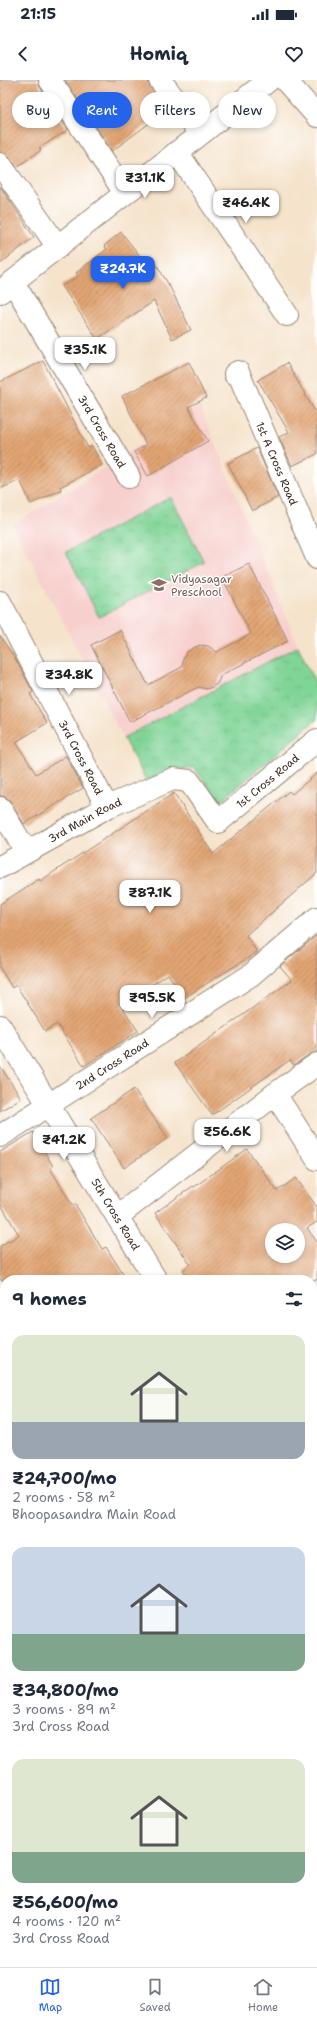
<!DOCTYPE html>
<meta charset="utf-8">
<style>
:root{--surface:#fff;--page:#f2f2f3;--text:#1f2937;--muted:#747a83;--line:#e0e1e3;--accent:#2563eb}
body{margin:0;font-family:"Shantell Sans",sans-serif;background:var(--page);color:var(--text);height:100vh;display:flex;flex-direction:column;font-size:15px;white-space:nowrap}
*{box-sizing:border-box;margin:0}
p{font-size:13px;color:var(--muted)}
.icon{flex:none;width:22px;height:22px;fill:none;stroke:currentColor;stroke-width:2;stroke-linecap:round;stroke-linejoin:round}
.map{position:relative;flex:1;overflow:hidden}
.details{position:absolute;left:0px;top:1195px;width:317px;height:692px;display:flex;flex-direction:column;background:var(--surface);border-radius:16px 16px 0 0;box-shadow:0 2px 6px #0003}
.details>*{flex:none}
.guide{position:absolute;left:12px;top:12px;width:293px;height:36px;display:flex;gap:8px}
.buttons{position:absolute;left:265px;top:1143px;display:grid;gap:8px}
.buttons a{display:grid;place-items:center;width:40px;height:40px;border-radius:50%;background:var(--surface);box-shadow:0 2px 6px #0003;font-size:20px}
.price{position:absolute;translate:-50% -34px;padding:0 9px;border-radius:8px;background:#fff;color:#222;font-size:13px;line-height:26px;filter:drop-shadow(0 1px 2px #0008)}
.price::after{content:'';position:absolute;left:50%;top:24px;width:12px;height:9px;margin-left:-6px;background:inherit;clip-path:polygon(0 0,100% 0,50% 100%)}
.price.on{background:var(--accent);color:#fff}
ul{padding:0;list-style:none}
li{display:grid;align-content:center;gap:8px;height:212px;padding:0 12px}
li span{display:grid;place-items:center;height:124px;border-radius:12px;color:#555}
li>.icon{margin-inline-start:auto}
span .icon{width:72px;height:72px;fill:#fffc;stroke-width:1}
li b{font-size:17px}
h2{display:flex;justify-content:space-between;align-items:center;height:48px;padding:0 12px;font-size:17px}
.pill{padding:0 14px;border-radius:18px;background:var(--surface);box-shadow:0 2px 6px #0003;font-size:14px;line-height:36px}
.pill.on{background:var(--accent);color:#fff}
.status{display:flex;justify-content:space-between;align-items:center;height:28px;padding:0 20px;background:var(--surface);direction:ltr}
.status svg{height:11px;fill:currentColor}
header{display:flex;justify-content:space-between;align-items:center;height:52px;padding:0 12px;background:var(--surface);font-size:18px;font-weight:700}
.tabs{display:flex;justify-content:space-around;align-items:center;height:56px;border-top:1px solid var(--line);background:var(--surface);font-size:11px;color:var(--muted)}
.tabs a{display:grid;justify-items:center;gap:2px}
.tabs .on{color:var(--accent)}
.map>svg:first-child{display:block}
</style>
<div class="status"><b>21:15</b><svg viewBox="0 0 49 12"><path d="M0 12V9h3v3zM5 12V6h3v6zM10 12V3h3v9zM15 12V0h3v12zM26 1h20v11H26zM47 4h2v5h-2z"/></svg></div>
<header><svg class="icon" aria-label="back" viewBox="0 0 24 24"><path d="M15 5l-7 7 7 7"/></svg>Homiq<svg class="icon" aria-label="heart" viewBox="0 0 24 24"><path d="M12 20l-8-8c-3-5 5-10 8-4 3-6 11-1 8 4z"/></svg></header>
<div class="map">
<svg width="317" height="1887" viewBox="0 0 317 1887">
<defs>
<pattern id="park-crowns" width="20" height="18" patternUnits="userSpaceOnUse"><rect width="20" height="18" fill="#80d496"/><path d="M2 6a3 3 0 1 1 6 0M12 15a3 3 0 1 1 6 0" fill="none" stroke="#70b681"/></pattern>
<pattern id="building-hatch" width="6" height="6" patternUnits="userSpaceOnUse"><rect width="6" height="6" fill="#e2a573"/><path d="M-1 1l2-2M0 6l6-6M5 7l2-2" fill="none" stroke="#b8875e"/></pattern>
</defs>
<rect width="100%" height="100%" fill="#fff"/>
<filter id="ink" filterUnits="userSpaceOnUse"><feTurbulence type="fractalNoise" baseFrequency=".025" numOctaves="2"/><feDisplacementMap in="SourceGraphic" scale="8" xChannelSelector="R" yChannelSelector="G"/><feConvolveMatrix kernelMatrix="1 2 1 2 8 2 1 2 1" color-interpolation-filters="sRGB"/></filter>
<filter id="wash" filterUnits="userSpaceOnUse"><feTurbulence type="fractalNoise" baseFrequency=".012" numOctaves="4" result="noise"/><feDisplacementMap in="SourceGraphic" scale="16" xChannelSelector="R" yChannelSelector="G"/><feGaussianBlur stdDeviation="0.9" result="paint"/><feColorMatrix in="noise" values="0 0 0 0 0 0 0 0 0 0 0 0 0 0 0 0 0 1.4 0 .05"/><feComposite in="paint" operator="in"/></filter>
<g filter="url(#wash)">
<rect width="100%" height="100%" fill="#f5e3cb"/>
<path fill="#f7d0cd" d="M200 327 298 566 123 658 13 445Z"/>
<path fill="url(#park-crowns)" stroke="#5e7f5a" d="M171 417 204 482 99 537 66 472Z
M298 566 317 607V639L220 722 194 687 146 700 123 658Z
M317 1403V1654L312 1646V1407Z"/>
<g id="blocks">
<path fill="url(#building-hatch)" fill-rule="evenodd" d="M0 0H38L40 7 68 50 39 68 41 70 17 87 10 77 0 72Z
M65 0H148L150 8 167 30 112 71Z
M0 106 34 157 0 184Z
M121 152 148 186 155 182 170 207 191 250 172 259 154 221 97 259 62 206 78 196 76 193 107 169 104 166Z
M43 281 88 368 92 366 102 385 60 407 61 410 31 424 20 400 0 409V302Z
M189 282 206 318 188 327 208 361 148 396 134 372 146 365 122 316Z
M287 283 317 335V374L292 386 279 357 289 352 258 300Z
M257 368 278 417 252 431 228 383Z
M249 484 288 561 221 595 217 604 212 607 207 609 198 607 130 642 91 565 120 550 148 605 182 587 183 579 187 572 193 568 200 565 208 566 217 572 251 554 222 497Z
M0 556 19 585 33 612 30 614 47 643 16 662 36 694 66 676 83 708 24 744 10 721 6 717 0 716Z
M317 693V793L246 855 257 872 184 918 168 894 121 925 138 951 84 986 57 944 45 951 16 905 12 908 0 888V824L39 799 40 801 174 713 213 774 289 711 292 714Z
M317 855V972L310 974 294 985 290 980 212 1035 175 983 292 900 280 886Z
M0 986 21 1018 0 1031Z
M134 1009 168 1058 124 1088 91 1038Z
M33 1052 53 1086 50 1088 73 1126 75 1124 102 1169 106 1167 127 1200H0V1166L19 1155 0 1123V1072Z
M247 1069 277 1111 296 1098 317 1127V1142L307 1148 317 1162V1200H190L183 1190 190 1184 155 1133 193 1106 194 1107ZM272 1150H298V1176H272Z"/>
</g>
</g>
<g filter="url(#ink)">
<use href="#blocks" fill-opacity="0" stroke="#988674" stroke-width="1"/>
<g fill="none" stroke-linecap="round" stroke-linejoin="round">
<g stroke="#988674" stroke-width="24">
<g id="minor">
<path d="M50 0 125 113"/>
<path d="M160 0 200 53"/>
<path d="M177 72 287 235"/>
<path d="M0 84 58 167"/>
<path id="s1" d="M13 202 129 397"/>
<path id="s2" d="M235 294 238 292 317 478"/>
<path id="s3" d="M0 522 107 727"/>
<path d="M0 728 26 771"/>
<path id="s4" d="M0 787 107 727 173 699 189 701 218 742 317 660"/>
<path id="s5" d="M0 946 156 1200"/>
<path d="M275 1014 317 1079"/>
<path id="s6" d="M0 1056 251 895 317 838"/>
<path d="M118 1136 275 1014 317 984"/>
<path d="M0 1449 5 1446"/>
<path d="M0 1583 5 1580"/>
<path d="M0 1760 5 1765"/>
<path d="M84 1882 87 1887"/>
<path d="M304 1887 310 1882"/>
</g>
</g>
<g stroke="#988674" stroke-width="24">
<path id="tertiary" d="M285 0 317 36
M0 212 269 0
M0 1350 5 1357
M312 1840 317 1848"/>
</g>
<use href="#minor" stroke="#fff" stroke-width="22"/>
<use href="#tertiary" stroke="#fff" stroke-width="22"/>
</g>
</g>
<defs>
<g id="school-bare" transform="scale(1.2)"><path d="M0-5L7-2L0 1L-7-2ZM-4 1L0 2.5L4 1V4Q0 6-4 4Z" fill="#8d6e63" stroke="#fff" stroke-width="2.5" paint-order="stroke"/></g>
</defs>
<g fill-rule="evenodd">
<use href="#school-bare" x="159" y="505"/>
</g>
<g text-anchor="middle" stroke-width="3" stroke-linejoin="round" paint-order="stroke">
<g font-size="11" fill="#3b2a1e" stroke="#fff">
<text dy="4" stroke="none"><textPath href="#s1" startOffset="174">3rd Cross Road</textPath></text>
<text dy="4" stroke="none"><textPath href="#s2" startOffset="103">1st A Cross Road</textPath></text>
<text dy="4" stroke="none"><textPath href="#s3" startOffset="175">3rd Cross Road</textPath></text>
<text dy="4" stroke="none"><textPath href="#s4" startOffset="325">1st Cross Road</textPath></text>
<text dy="4" stroke="none"><textPath href="#s4" startOffset="97">3rd Main Road</textPath></text>
<text dy="4" stroke="none"><textPath href="#s6" startOffset="133">2nd Cross Road</textPath></text>
<text dy="4" stroke="none"><textPath href="#s5" startOffset="221">5th Cross Road</textPath></text>
</g>
<g font-size="11" fill="#785e54" stroke="#fff" text-anchor="start">
<text x="171" y="503">Vidyasagar<tspan x="171" dy="13">Preschool</tspan></text>
</g>
</g>
</svg>
<div class="buttons">
<a><svg class="icon" aria-label="layers" viewBox="0 0 24 24"><path d="M12 4l9 5-9 5-9-5zM3 14l9 5 9-5"/></svg></a>
</div>
<b class="price" style="left:145px;top:119px">₹31.1K</b>
<b class="price" style="left:246px;top:144px">₹46.4K</b>
<b class="price on" style="left:123px;top:210px">₹24.7K</b>
<b class="price" style="left:85px;top:291px">₹35.1K</b>
<b class="price" style="left:69px;top:616px">₹34.8K</b>
<b class="price" style="left:150px;top:834px">₹87.1K</b>
<b class="price" style="left:152px;top:939px">₹95.5K</b>
<b class="price" style="left:227px;top:1073px">₹56.6K</b>
<b class="price" style="left:64px;top:1081px">₹41.2K</b>
<div class="guide">
<a class="pill">Buy</a>
<a class="pill on">Rent</a>
<a class="pill">Filters</a>
<a class="pill">New</a>
</div>
<section class="details">
<h2>9 homes<svg class="icon" aria-label="filters" viewBox="0 0 24 24"><path d="M4 7h16M4 17h16"/><circle cx="9" cy="7" r="2"/><circle cx="15" cy="17" r="2"/></svg></h2>
<ul>
<li><span style="background:linear-gradient(#dfe7d0 70%,#9aa5b1 0)"><svg class="icon" aria-label="home" viewBox="0 0 24 24"><path d="M3 11l9-7 9 7M6 9v11h12V9"/></svg></span><div><b>₹24,700/mo</b><p>2 rooms · 58 m²</p><p>Bhoopasandra Main Road</p></div></li>
<li><span style="background:linear-gradient(#c9d6e8 70%,#7fa58c 0)"><svg class="icon" aria-label="home" viewBox="0 0 24 24"><path d="M3 11l9-7 9 7M6 9v11h12V9"/></svg></span><div><b>₹34,800/mo</b><p>3 rooms · 89 m²</p><p>3rd Cross Road</p></div></li>
<li><span style="background:linear-gradient(#dfe7d0 75%,#7fa58c 0)"><svg class="icon" aria-label="home" viewBox="0 0 24 24"><path d="M3 11l9-7 9 7M6 9v11h12V9"/></svg></span><div><b>₹56,600/mo</b><p>4 rooms · 120 m²</p><p>3rd Cross Road</p></div></li>
</ul>
</section>
</div>
<nav class="tabs">
<a class="on"><svg class="icon" aria-label="map" viewBox="0 0 24 24"><path d="M3 6l6-2 6 2 6-2v14l-6 2-6-2-6 2zM9 4v14M15 6v14"/></svg>Map</a>
<a><svg class="icon" aria-label="saved" viewBox="0 0 24 24"><path d="M7 4h10v16l-5-4-5 4z"/></svg>Saved</a>
<a><svg class="icon" aria-label="home" viewBox="0 0 24 24"><path d="M3 11l9-7 9 7M6 9v11h12V9"/></svg>Home</a>
</nav>
